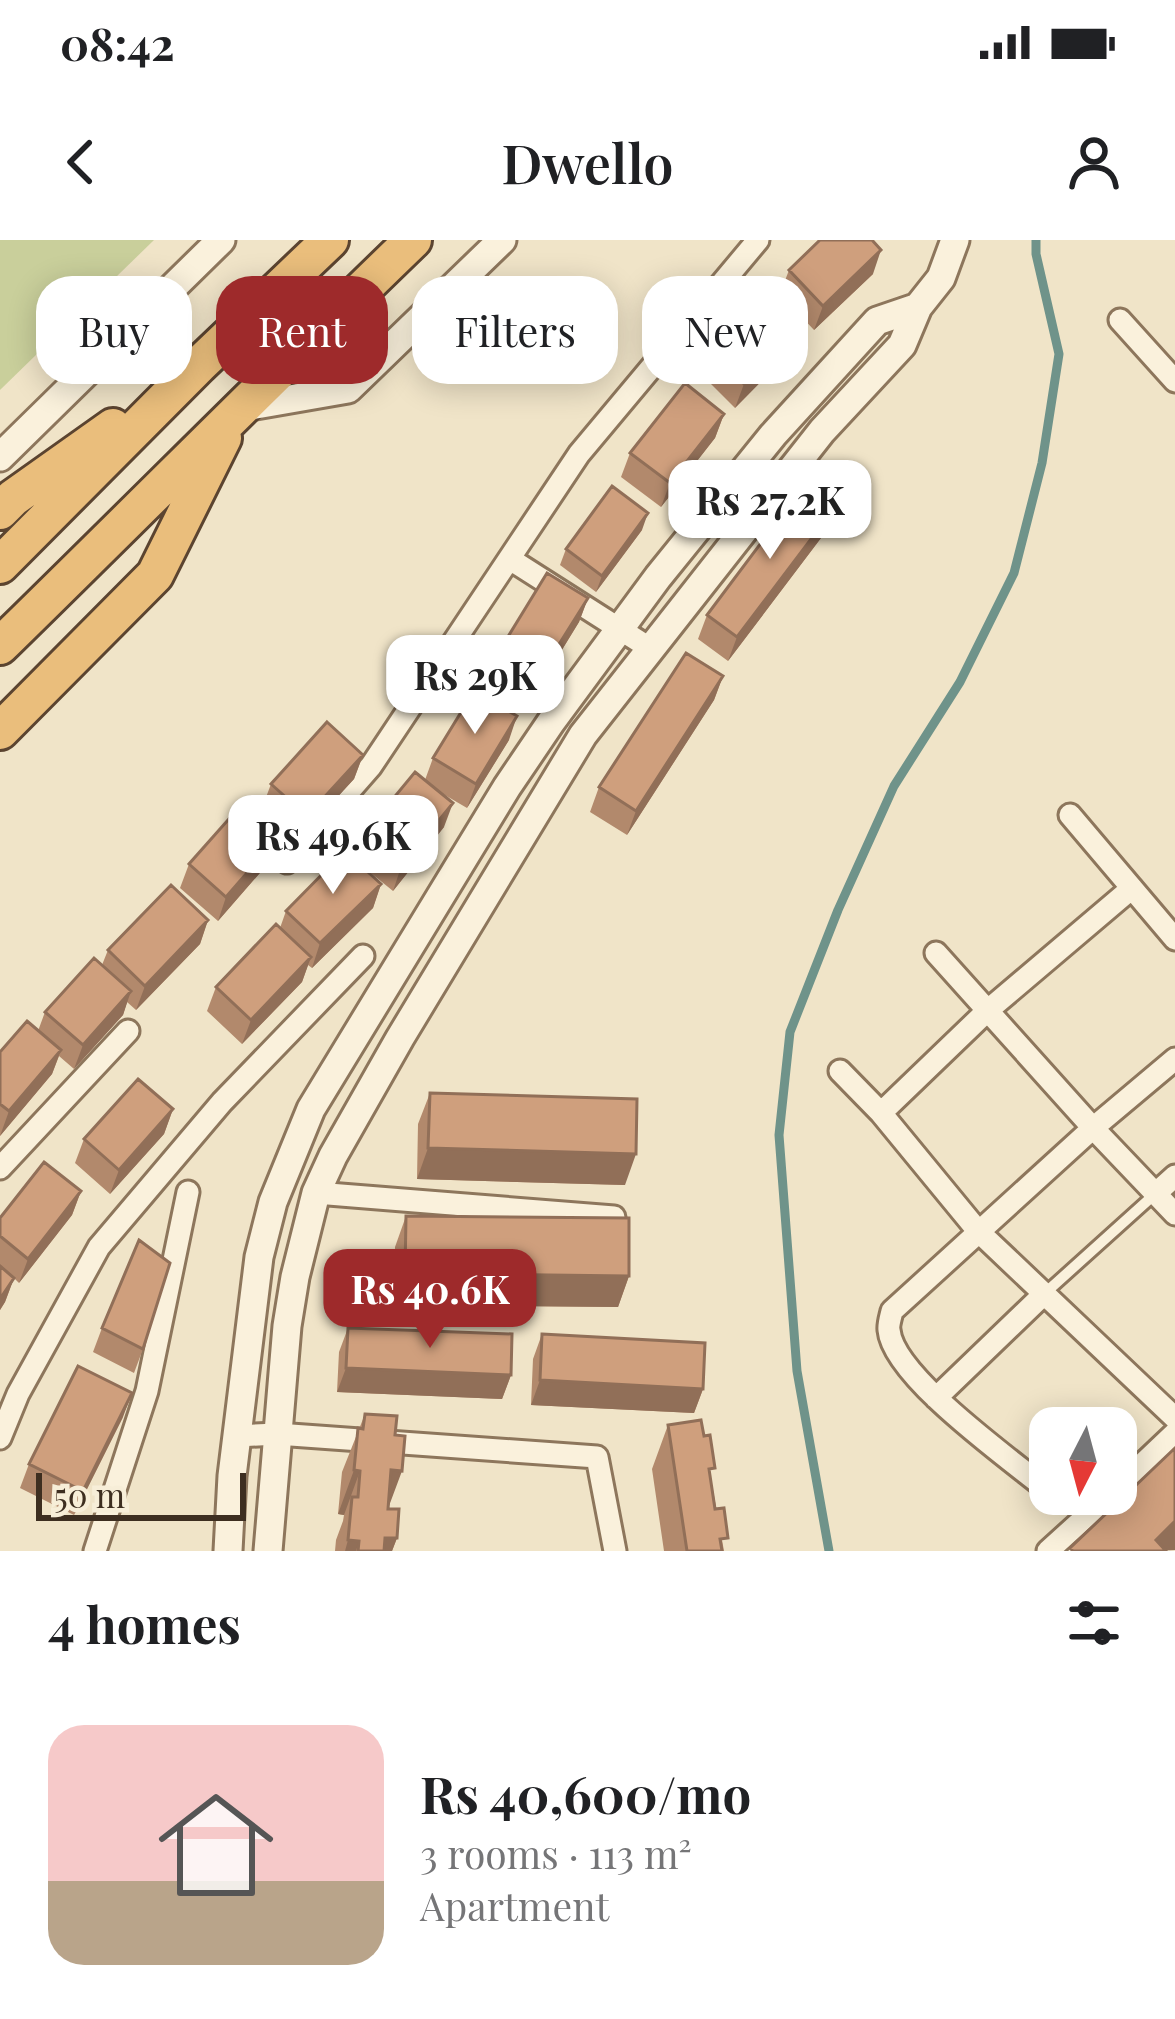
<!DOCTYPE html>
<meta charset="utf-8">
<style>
:root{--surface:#fff;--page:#f6f6f6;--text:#202124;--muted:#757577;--line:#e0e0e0;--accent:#9e2a2b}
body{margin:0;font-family:"Playfair Display",serif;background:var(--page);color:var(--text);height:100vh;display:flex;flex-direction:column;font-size:45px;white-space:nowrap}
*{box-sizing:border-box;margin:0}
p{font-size:39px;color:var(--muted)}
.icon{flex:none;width:66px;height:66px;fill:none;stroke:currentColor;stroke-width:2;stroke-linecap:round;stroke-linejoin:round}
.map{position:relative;height:1311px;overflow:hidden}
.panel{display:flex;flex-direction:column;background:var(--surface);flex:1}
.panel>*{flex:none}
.guide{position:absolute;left:36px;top:36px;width:1104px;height:108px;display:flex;gap:24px}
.needle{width:78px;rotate:186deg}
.tools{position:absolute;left:1029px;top:1167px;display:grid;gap:24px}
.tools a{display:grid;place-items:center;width:108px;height:108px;border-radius:24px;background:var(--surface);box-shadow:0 6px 30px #0003;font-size:60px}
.scale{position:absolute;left:36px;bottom:30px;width:210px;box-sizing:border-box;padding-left:12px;border:6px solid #3d2e20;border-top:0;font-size:33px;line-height:42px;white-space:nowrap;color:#3d2e20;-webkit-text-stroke:9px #f7eed8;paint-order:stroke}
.price{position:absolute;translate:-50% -102px;padding:0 27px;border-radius:24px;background:#fff;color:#222;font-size:39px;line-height:78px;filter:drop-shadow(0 3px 6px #0008)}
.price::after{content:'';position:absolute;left:50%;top:72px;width:36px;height:27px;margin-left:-18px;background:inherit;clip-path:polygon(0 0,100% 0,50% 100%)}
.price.selected{background:var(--accent);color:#fff}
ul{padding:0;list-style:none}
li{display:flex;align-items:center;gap:36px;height:300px;padding:0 48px}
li+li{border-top:3px solid var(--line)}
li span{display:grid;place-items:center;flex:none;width:336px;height:240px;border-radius:36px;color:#555}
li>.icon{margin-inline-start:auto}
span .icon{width:144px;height:144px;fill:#fffc;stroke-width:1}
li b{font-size:51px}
h2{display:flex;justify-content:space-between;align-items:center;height:144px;padding:0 48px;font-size:51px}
.tag{padding:0 42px;border-radius:36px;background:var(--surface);box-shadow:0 6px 30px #0003;font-size:42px;line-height:108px}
.tag.selected{background:var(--accent);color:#fff}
.status{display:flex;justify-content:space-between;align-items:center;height:84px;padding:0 60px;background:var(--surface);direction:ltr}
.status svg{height:33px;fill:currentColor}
header{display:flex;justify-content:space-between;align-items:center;height:156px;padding:0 48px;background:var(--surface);font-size:54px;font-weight:600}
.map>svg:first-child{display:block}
</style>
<div class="status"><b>08:42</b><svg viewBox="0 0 49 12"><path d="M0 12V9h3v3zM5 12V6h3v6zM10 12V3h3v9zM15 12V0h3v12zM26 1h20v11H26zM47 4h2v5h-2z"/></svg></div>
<header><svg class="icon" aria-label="back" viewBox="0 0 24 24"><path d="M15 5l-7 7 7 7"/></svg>Dwello<svg class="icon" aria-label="person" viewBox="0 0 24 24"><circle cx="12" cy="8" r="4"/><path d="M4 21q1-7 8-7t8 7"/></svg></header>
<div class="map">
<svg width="1175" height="1311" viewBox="0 0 1175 1311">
<rect width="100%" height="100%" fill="#f0e4c8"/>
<path fill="#c9cf9b" d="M0 0H154L0 150Z"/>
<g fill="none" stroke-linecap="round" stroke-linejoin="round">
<path stroke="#6f938a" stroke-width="9" d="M829 1311 797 1131 779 895 790 792 838 670 894 546 960 442 1014 333 1042 223 1059 114 1036 14V0"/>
<g stroke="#8d765c" stroke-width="16">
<path id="service" d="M1044 1054 1155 954"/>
</g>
<g stroke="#8d765c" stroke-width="27">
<path id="minor" d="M1120 80 1175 141
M510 319 651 409
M1070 575 1175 699
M287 622 371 526 579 214 758 0
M1132 648 987 771 881 873 978 991 1175 1178
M936 713 1093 888 1175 974
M840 831 881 873
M0 928 128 791
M316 953 614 977
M1155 954 1175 936
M936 1158 1044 1054
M236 1196 277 1194 597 1217 615 1311
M0 1198 18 1154 99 1007 222 862 363 716
M1116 1249 1175 1193
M1050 1252C1013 1221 893 1137 889 1090 888 1085 891 1076 892 1071L1093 888 1175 819
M95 1311 147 1151 188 952
M1048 1311 1111 1254"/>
</g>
<g stroke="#8d765c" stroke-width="33">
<path id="tertiary" d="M238 168 348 149 502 0
M0 217 221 0
M228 1311 232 1236 259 1017 273 962 311 869 507 547 551 482 658 337 773 195 877 81 918 67
M268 1311 287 1086 295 1037 316 953 333 916 400 798 583 495 822 191 902 105 918 67 941 38 955 0"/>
</g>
<g stroke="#5b4430" stroke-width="42">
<path id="trunk" d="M0 271 13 258 113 187
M0 325 199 125 330 0
M0 406C138 271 274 134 413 0
M0 491 155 335 223 198"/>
</g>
<use href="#service" stroke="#faf1dc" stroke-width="10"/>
<use href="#minor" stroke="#faf1dc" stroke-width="21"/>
<use href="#tertiary" stroke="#faf1dc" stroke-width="27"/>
<use href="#trunk" stroke="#eabe7c" stroke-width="36"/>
</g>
<path fill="#b2896c" d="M789 30 873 34 814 90 780 54Z
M801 86 792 110 735 168 701 134 709 110Z
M724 174 715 198 661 267 621 237 630 213Z
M833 270 824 294 728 421 698 399 707 375Z
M642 290 596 352 560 325 566 309Z
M588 358 579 382 533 457 492 433 501 408Z
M723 436 714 460 627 595 590 572 599 547Z
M509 500 467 568 438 551 444 587 393 651 355 620 381 644 373 668 312 728 308 725 302 742 242 804 207 771 216 747 280 688 286 671 355 620 363 595 425 540 433 518Z
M363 515 354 539 298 600 262 568 271 544Z
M272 619 218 681 180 648 189 624Z
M208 680 200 704 136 770 127 762 123 775 74 829 59 816 52 834 0 896V812L38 791 45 772 102 725 108 710Z
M430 853 625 945 417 939 418 884Z
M173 869 164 894 110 954 75 923 84 899Z
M81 951 72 975 19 1043 14 1038 5 1062 0 1070V978Z
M406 976 629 1036 618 1067 394 1065 395 1007Z
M102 1088 143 1109 134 1133 93 1112Z
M348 1088 511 1135 502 1159 337 1152 339 1112Z
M542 1094 703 1149 694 1173 531 1165 533 1119Z
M365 1174 397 1298 392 1311H335L336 1300 343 1281 344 1275 338 1274 342 1232Z
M123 1177 74 1275 20 1248 29 1224Z
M668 1185 711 1239 724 1311H664L652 1229Z"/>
<path fill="#916f58" d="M881 10 873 34 814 90 823 66Z
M801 86 792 110 735 168 744 144Z
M724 174 715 198 661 267 670 243Z
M833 270 824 294 728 421 737 397Z
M648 273 642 290 596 352 602 336Z
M588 358 579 382 533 457 541 433Z
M723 436 714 460 627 595 636 571Z
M517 476 509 500 467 568 476 544Z
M363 515 354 539 298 600 307 576Z
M453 563 444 587 393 651 401 627Z
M280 595 272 619 218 681 226 657Z
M381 644 373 668 312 728 320 703Z
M208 680 200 704 136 770 145 746Z
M311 717 302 742 242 804 251 780Z
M131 751 123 775 74 829 83 805Z
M61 810 52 834 0 896 9 871Z
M173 869 164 894 110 954 119 930Z
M428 908 636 914 625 945 417 939Z
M81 951 72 975 19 1043 28 1019Z
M405 1033 629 1036 618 1067 394 1065Z
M14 1038 5 1062 0 1070V1059Z
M346 1128 511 1135 502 1159 337 1152Z
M540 1140 703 1149 694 1173 531 1165Z
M132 1153 123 1177 74 1275 83 1251Z
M354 1230 360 1231 344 1275 338 1274Z
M391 1230 402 1231 386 1274Z
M1175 1281V1310L1151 1311 1156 1300Z
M385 1298H397L392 1311H380Z
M348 1300 359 1301 356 1311H345Z"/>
<path fill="#cf9f7d" stroke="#916f58" stroke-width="3" d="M820 0H872L881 10 823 66 789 30Z
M767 52 801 86 744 144 709 110Z
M685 143 724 174 670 243 630 213Z
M612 246 648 273 602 336 566 309Z
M803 247 833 270 737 397 707 375Z
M547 333 588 358 541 433 501 408Z
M686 413 723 436 636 571 599 547Z
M474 451 517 476 476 544 433 518Z
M327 482 363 515 307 576 271 544Z
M415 532 453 563 401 627 363 595Z
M243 563 280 595 226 657 189 624Z
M345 611 381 644 320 703 286 671Z
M171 645 208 680 145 746 108 710Z
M276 684 311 717 251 780 216 747Z
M94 718 131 751 83 805 45 772Z
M27 781 61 810 9 871 0 864V812Z
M138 839 173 869 119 930 84 899Z
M430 853 637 859 636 914 428 908Z
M44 922 81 951 28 1019 0 996V978Z
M406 976 629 978V1036L405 1033Z
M139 1000 170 1023 143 1109 102 1088Z
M0 1026 14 1038 0 1059Z
M348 1088 512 1094 511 1135 346 1128Z
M542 1094 705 1103 703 1149 540 1140Z
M78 1126 132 1153 83 1251 29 1224Z
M365 1174 397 1176 395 1195 405 1196 402 1231 391 1230 388 1269H399L397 1298H385L384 1311H358L359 1301 348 1300 352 1257H358L360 1231 354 1230 358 1188 363 1189Z
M701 1180 704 1196 710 1195 715 1228 709 1229 715 1269 724 1268 728 1298 720 1299 722 1311H687L668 1185Z
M1175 1208V1281L1156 1300 1166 1311H1073L1070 1308Z"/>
</svg>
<div class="tools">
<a><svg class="needle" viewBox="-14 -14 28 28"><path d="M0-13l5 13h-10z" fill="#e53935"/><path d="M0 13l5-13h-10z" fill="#757577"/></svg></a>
</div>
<div class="scale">50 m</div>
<b class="price" style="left:770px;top:322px">Rs 27.2K</b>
<b class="price" style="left:475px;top:497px">Rs 29K</b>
<b class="price" style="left:333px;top:657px">Rs 49.6K</b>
<b class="price selected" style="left:430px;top:1111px">Rs 40.6K</b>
<div class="guide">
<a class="tag">Buy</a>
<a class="tag selected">Rent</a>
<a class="tag">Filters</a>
<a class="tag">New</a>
</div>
</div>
<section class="panel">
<h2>4 homes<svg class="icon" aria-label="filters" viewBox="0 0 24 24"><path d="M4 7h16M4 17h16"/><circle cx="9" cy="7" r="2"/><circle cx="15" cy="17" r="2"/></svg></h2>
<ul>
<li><span style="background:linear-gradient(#f6c9c9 65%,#b9a48a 0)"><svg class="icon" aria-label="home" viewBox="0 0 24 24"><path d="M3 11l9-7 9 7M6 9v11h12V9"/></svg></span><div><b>Rs 40,600/mo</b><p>3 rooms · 113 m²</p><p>Apartment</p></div></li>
</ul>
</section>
